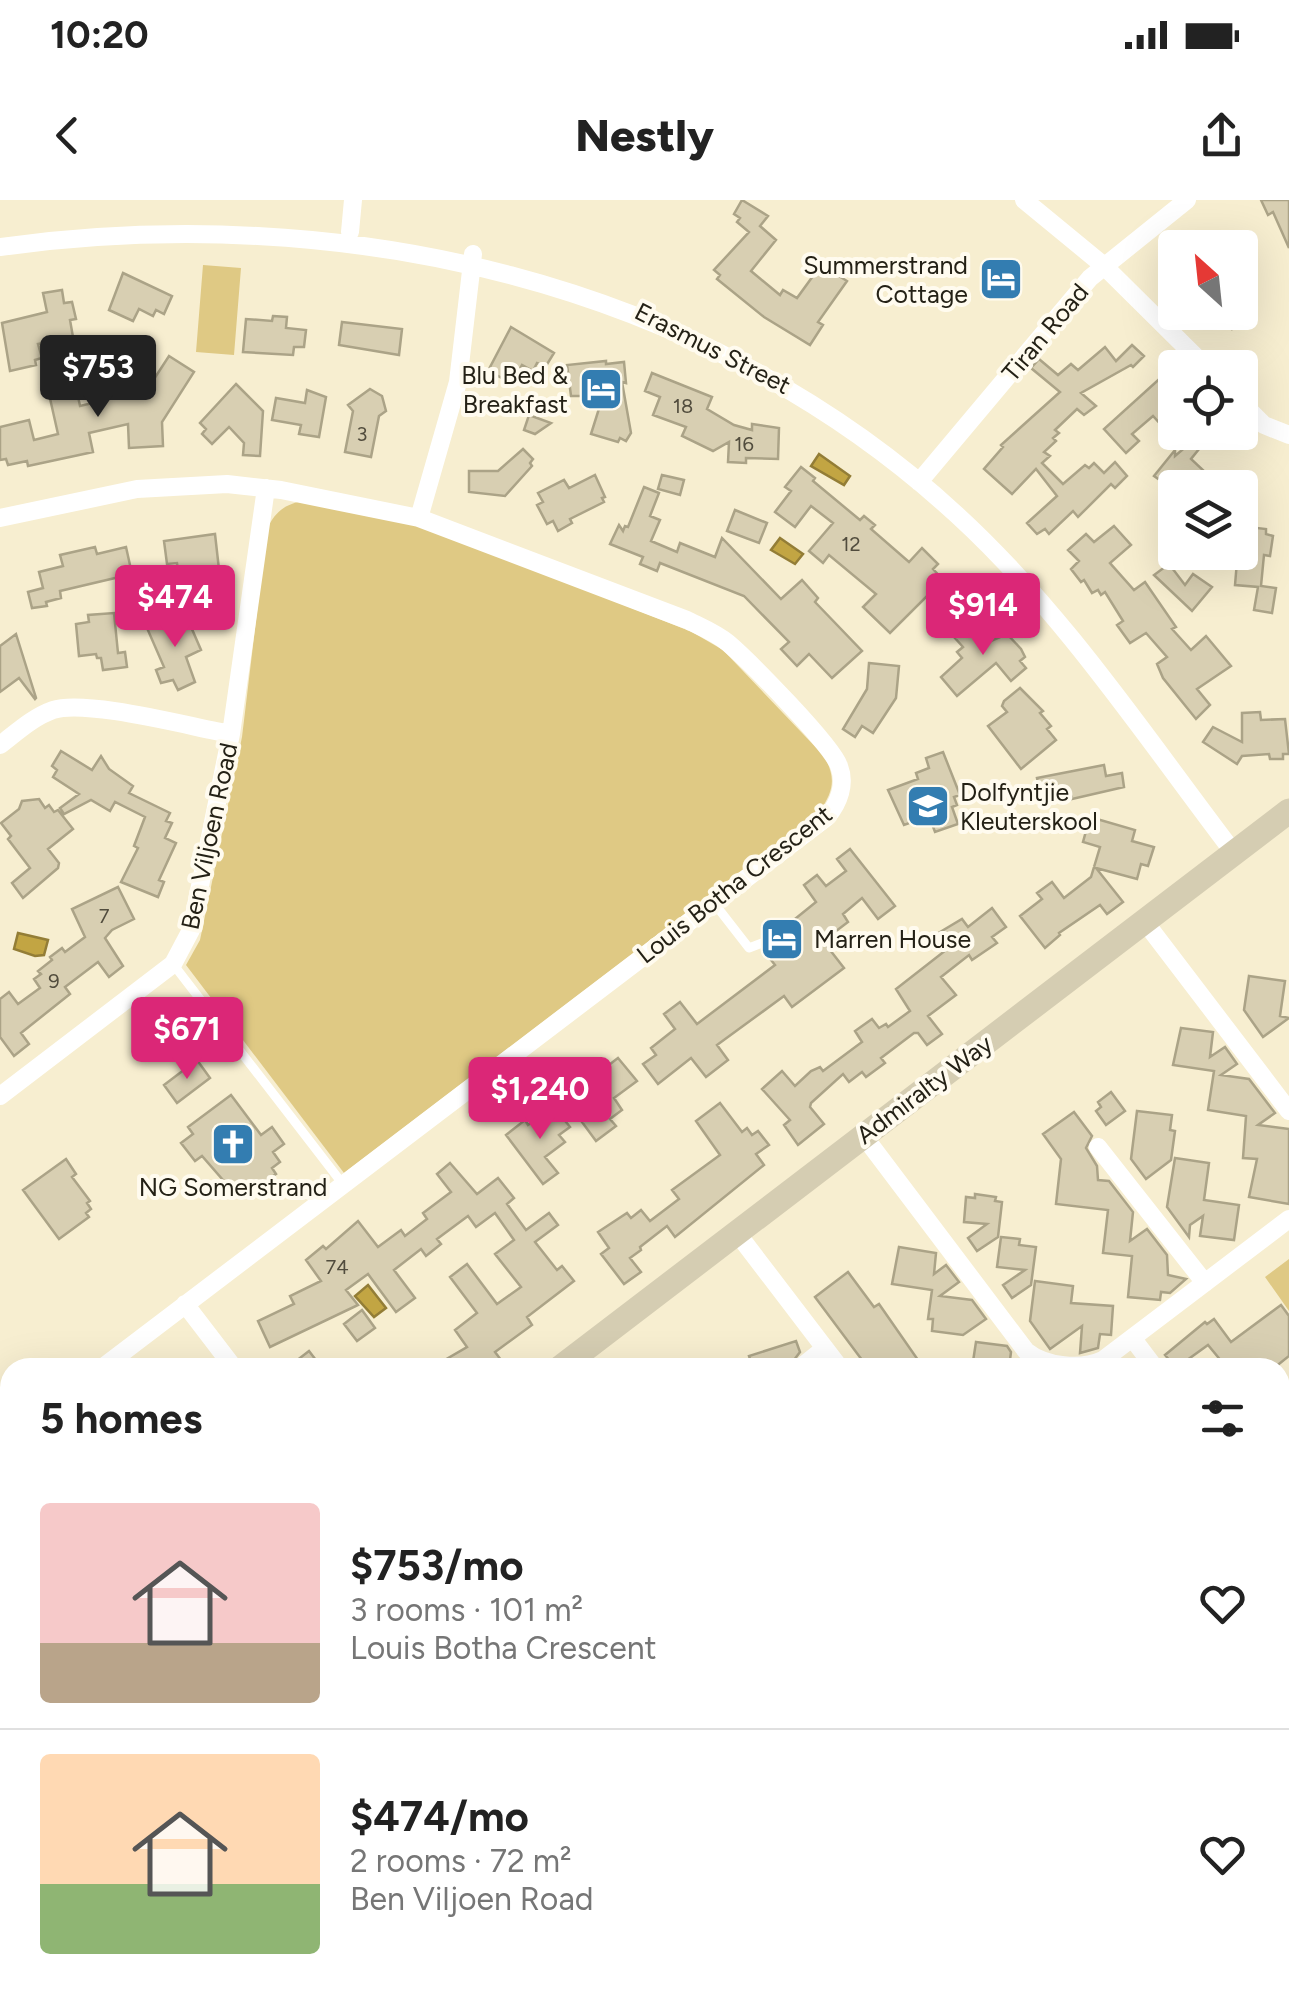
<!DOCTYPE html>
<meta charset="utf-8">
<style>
:root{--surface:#fff;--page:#f6f6f6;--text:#222;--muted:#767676;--line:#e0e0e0;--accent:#db2777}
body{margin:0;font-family:Figtree,sans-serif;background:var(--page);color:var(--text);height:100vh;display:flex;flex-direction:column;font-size:38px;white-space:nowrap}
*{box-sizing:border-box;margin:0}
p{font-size:32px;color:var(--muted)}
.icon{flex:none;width:55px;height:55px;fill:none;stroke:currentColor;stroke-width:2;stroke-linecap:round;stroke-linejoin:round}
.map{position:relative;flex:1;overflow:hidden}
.sheet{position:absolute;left:0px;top:1158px;width:1290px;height:642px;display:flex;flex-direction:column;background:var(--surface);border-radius:30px 30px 0 0;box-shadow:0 10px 40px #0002}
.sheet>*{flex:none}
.needle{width:65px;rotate:333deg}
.tools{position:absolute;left:1158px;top:30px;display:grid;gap:20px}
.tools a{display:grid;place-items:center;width:100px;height:100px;border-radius:10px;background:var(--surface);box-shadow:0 10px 40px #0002;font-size:50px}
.price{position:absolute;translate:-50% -85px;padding:0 22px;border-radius:10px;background:var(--accent);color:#fff;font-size:32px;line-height:65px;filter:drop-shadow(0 2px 5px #0008)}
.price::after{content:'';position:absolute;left:50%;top:60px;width:30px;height:22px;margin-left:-15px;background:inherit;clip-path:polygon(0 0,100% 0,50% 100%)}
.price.on{background:#222;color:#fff}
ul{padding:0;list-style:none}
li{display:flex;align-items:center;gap:30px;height:250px;padding:0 40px}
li+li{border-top:2px solid var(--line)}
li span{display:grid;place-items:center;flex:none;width:280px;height:200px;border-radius:10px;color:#555}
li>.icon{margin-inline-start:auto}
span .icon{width:120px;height:120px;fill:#fffc;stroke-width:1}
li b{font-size:42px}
h2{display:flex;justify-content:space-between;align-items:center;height:120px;padding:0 40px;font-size:42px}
.status{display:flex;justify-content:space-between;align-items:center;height:70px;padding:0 50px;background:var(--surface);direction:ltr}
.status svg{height:28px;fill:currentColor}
header{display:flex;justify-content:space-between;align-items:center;height:130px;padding:0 40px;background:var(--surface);font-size:45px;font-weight:800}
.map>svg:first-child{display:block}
</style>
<div class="status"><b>10:20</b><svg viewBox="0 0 49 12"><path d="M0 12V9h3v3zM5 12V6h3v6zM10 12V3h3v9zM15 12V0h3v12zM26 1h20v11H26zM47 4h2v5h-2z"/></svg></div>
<header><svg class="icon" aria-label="back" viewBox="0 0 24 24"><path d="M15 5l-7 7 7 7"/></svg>Nestly<svg class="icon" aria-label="share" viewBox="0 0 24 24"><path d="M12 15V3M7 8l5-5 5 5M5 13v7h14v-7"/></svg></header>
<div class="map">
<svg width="1289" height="1799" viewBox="0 0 1289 1799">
<rect width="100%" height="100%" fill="#f7eed0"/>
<path fill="#dfc984" d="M203 65 241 68 234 155 196 152Z
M306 300 415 322 692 432 723 450 824 556C836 578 834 590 820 611L344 973 186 765 200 740 242 537 267 329C276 310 286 304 306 300Z
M1289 1059V1111L1265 1077Z
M825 1790H885L892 1799H813Z"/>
<path fill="#c2a543" stroke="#937d36" stroke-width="2.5" d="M819 254 850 276 844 285 811 266Z
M780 338 803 354 795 364 771 350Z
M18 733 48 740 44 755 35 756 14 749Z
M368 1085 386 1108 374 1117 355 1096Z"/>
<path fill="#d8cfb2" stroke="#aba387" stroke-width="2.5" d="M742 0 768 16 760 26 776 40 751 71 780 95 783 90 797 98 821 65 847 81 818 122 823 125 810 145 764 117 717 79 720 75 714 70 749 32 737 22 740 18 734 14Z
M1261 0H1289V48L1273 12 1268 15Z
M1240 52 1255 71 1240 82Z
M123 73 172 96 164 114 156 110 153 116 139 109 133 121 109 110Z
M62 90 64 103 72 102 76 119 70 120 73 137 38 144 42 158 35 160 36 165 10 171 2 123 47 112 43 93Z
M1219 112H1253L1232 129Z
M273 116 287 117 286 128 306 130 304 147H294L293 155 243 152 246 119 272 121Z
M342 122 402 129 399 155 339 145Z
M511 127 554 153 546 166 537 163 533 171 522 165 512 183 488 171Z
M1132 145 1144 156 1133 167 1131 165 1081 193 1096 206 1084 215 1077 209 1055 230 1059 233 1053 238 1056 241 1044 252 1050 256 1042 263 1063 284 1085 265 1089 268 1094 263 1104 273 1115 262 1127 276 1115 288 1111 284 1078 317 1073 311 1049 334 1045 329 1037 334 1027 323 1057 296 1036 269 1012 294 984 269 1003 247 1001 245 1060 192 1031 168 1039 159 1058 175 1071 164 1078 170 1105 147 1116 161Z
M169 156 194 172 162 222 163 246 129 248 128 224 89 233 93 252 28 266 27 261 8 265 6 259 0 260V227L29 220 34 240 58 234 49 194 76 187 80 206 147 190Z
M606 161V164L624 162 626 183 622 182 631 233 626 241 620 238 618 242 591 234 603 196H571L567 165Z
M652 173 712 197 707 209 734 225 752 230V224L779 228 778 259 746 258V263L728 262 729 242 713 251 682 236 686 227 653 215 660 197 645 191Z
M1166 173 1175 181V190L1168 197 1175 206V240L1153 216 1132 234 1139 241 1126 253 1104 229Z
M236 184 263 211 260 256 243 255 244 243 229 227 212 244 202 234 206 229 200 223Z
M370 189 382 196 386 211 379 216 371 257 345 252 353 211 348 205Z
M307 190 326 197 319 237 299 234 301 225 272 220 276 198 305 203Z
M529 215 551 223 535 234 524 230Z
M1203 232 1212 233 1191 259 1222 288H1171L1154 276 1175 250V256Z
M523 249 533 259 530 263 532 266 505 296 469 292V271H498Z
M801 267 815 278 813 281 860 320 864 316 875 325 871 329 909 362 922 348 938 364 933 369 966 404 954 415 930 393 890 433 863 407 876 394 829 355 823 363 809 351 833 323 811 306 795 327 775 312 791 291 785 287Z
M595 275 605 297 602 298 604 302 570 319 572 323 558 331 553 321 547 324 537 305 543 302 538 293 564 280 569 288Z
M662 275 684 280 680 295 658 289Z
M644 287 659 293 650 316 660 320 651 341 677 352 680 343 715 357 722 338 781 399 802 380 818 398 815 402 862 451 832 478 809 454 797 466 781 449 789 442 744 396 660 363 657 371 640 364 643 357 610 344 619 325 623 331 625 326 628 327Z
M735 310 767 323 759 343 727 331Z
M1114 326 1131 345 1110 363 1134 390 1145 382 1176 427 1172 429 1191 450 1206 436 1231 466 1197 489 1210 505 1196 519 1163 478 1157 464 1167 457 1146 433 1130 443 1117 425 1123 421 1105 392 1101 395 1098 390 1092 393 1084 380 1081 382 1071 369 1079 361 1068 350 1086 334 1094 342Z
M1240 326 1266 329V334L1273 336 1270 356 1264 355 1261 386 1276 388 1272 413 1254 410 1258 387 1235 385Z
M215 334 221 387 181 392 177 363 167 364 164 341Z
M95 347 97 354 126 347 132 374 60 391 61 398 46 402 47 406 32 408 28 392 43 388 39 372 63 366 60 355Z
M1169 364 1185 385 1193 374 1212 387 1192 411 1154 375Z
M114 413 118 453 125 452 127 467 103 470 101 458H97L96 454 79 456 76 424 89 422 88 415Z
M185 413 201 450 186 457 195 482 178 490 173 480 161 483 156 470 164 467 147 428Z
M974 421 991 441 1007 434 1021 449 1025 457 1020 461 1026 468 1011 481 996 463 957 496 941 477 962 458 957 452 963 447 955 438Z
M16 434 36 498 35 499 19 478 0 492V446Z
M869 463 899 466 896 498 873 533 862 526 855 537 843 529 867 489Z
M1020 488 1043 511 1040 513 1051 526 1047 529 1056 540 1021 569 988 526 1007 512 1002 506 1004 501Z
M1260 512 1261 520 1285 519 1289 554H1283V559H1270L1269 554 1242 556 1237 564 1203 542 1213 527 1242 542V513Z
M61 551 92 570 101 556 109 569 133 586 129 593 170 613 166 621 172 623 165 638 176 643 159 680 164 682 158 697 121 682 138 648 134 646 145 617 115 602 110 611 91 600 64 614 60 608 79 594 53 577 57 570 52 566Z
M943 552 960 595 954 597 957 605 952 607 958 624 935 632 929 616 904 625 888 590 918 579 916 573 929 568 926 558Z
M1104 565 1106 576 1122 573 1124 587 1072 599 1071 595 1042 601 1037 578Z
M39 599 45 608 49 605 54 612 58 610 73 629 48 649 59 663 58 668 23 698 12 683 30 668 8 639 11 636 1 623 19 609 22 601Z
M1090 617 1135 630 1132 641 1154 647 1148 666 1141 664 1137 679 1096 668 1123 702 1107 714 1100 705 1059 733 1060 735 1045 748 1020 716 1042 699 1037 693 1052 682 1064 698 1091 677 1100 647 1083 642Z
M850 649 895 706 878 719 862 698 843 714 848 722 823 741 844 768 792 807 784 796 717 845 728 860 706 877 691 858 658 884 643 864 656 855 651 848 675 829 664 814 680 802 697 824 775 765 764 751 799 724 795 719 816 702 804 685 817 675 826 686 846 671 837 659Z
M118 687 134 719 112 730 105 738 123 766 109 777 98 762 65 787 70 794 21 833 29 844 14 856 0 837V799L9 792 18 804 40 788 34 779 41 774 38 771 52 760 50 757 62 748 65 752 85 737 72 709Z
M992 708 1006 727 992 737 997 743 972 760 969 755 941 777 956 795 928 816 942 834 927 845 918 833H914L881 858 885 863 866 877 862 872 849 882 843 874 811 903 810 907 824 924 798 945 784 925 790 920 762 889 782 871 795 886 811 871 820 867 823 871 862 842 855 831 872 819 879 828 886 824 888 827 910 811 896 789 946 750 935 735 962 719 968 727Z
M1249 776 1285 781 1280 816 1289 818 1263 837 1244 810Z
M1181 828 1213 832 1210 857 1225 847 1237 864 1221 875 1249 879 1275 913 1258 925 1289 929V1004L1249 997 1257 959 1243 958 1246 916 1208 910 1214 871 1173 865Z
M618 858 637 881 614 898 622 910 610 919 616 926 596 941 582 922 600 909 588 893 593 885 586 875 601 863 605 868Z
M197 860 210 878 177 903 164 885Z
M1111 892 1125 911 1106 925 1096 911 1101 907 1098 902Z
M231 895 261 935 272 927 284 944 273 952 280 962 272 968 276 974 258 987 255 983 242 992 236 984 230 988 202 956 195 961 181 943 193 934 188 927Z
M720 903 742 932 747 928 752 935 758 931 769 945 756 954 764 965 675 1037 667 1026 640 1047 641 1050 630 1058 641 1072 624 1084 601 1054 609 1048 598 1032 627 1013 631 1018 641 1010 650 1021 679 999 672 990 720 955 696 921Z
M554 907 570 927 559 935 565 942 545 957 558 973 543 984 506 935 525 920 528 925Z
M1137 911 1172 915 1170 930 1175 931 1171 960 1146 979 1131 959Z
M1074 912 1092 936 1086 948 1097 966 1098 980 1109 981 1133 1012 1130 1041 1147 1029 1167 1055 1168 1075 1186 1079 1170 1093 1161 1092 1160 1100 1128 1097 1132 1056 1103 1053 1108 1010 1056 1004 1061 959 1043 934Z
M1175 958 1209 963 1204 1000 1239 1005 1234 1040 1200 1036 1203 1016 1190 1025 1189 1037 1167 1007Z
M66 959 76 974 72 977 90 1001 87 1003 91 1009 86 1013 89 1017 59 1039 23 990Z
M450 963 477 994 498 978 514 998 507 1004 526 1030 549 1013 558 1025 535 1042 557 1070 562 1066 574 1081 527 1117 532 1125 495 1152 501 1160 490 1168H431L467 1147 455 1130 477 1113 450 1077 467 1064 497 1104 521 1087 495 1054 514 1040 495 1013 476 1027 468 1016 437 1039 441 1044 426 1056 421 1049 394 1070 415 1098 396 1112 368 1074 346 1090 358 1105 270 1147 258 1121 294 1104 290 1096 321 1081 306 1060 323 1046 326 1049 358 1021 378 1047 401 1030 405 1036 427 1019 423 1013 451 992 437 974Z
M975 994 996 997 995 1001 1002 1002 998 1037 977 1051 968 1038 987 1024 964 1022 966 997 975 998Z
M1001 1037 1020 1039 1019 1045 1036 1047 1031 1085 1012 1098 1003 1085 1025 1070 997 1067Z
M899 1047 936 1053 934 1074 946 1065 959 1082 940 1096 972 1100 986 1119 963 1135 932 1131 933 1119H928L932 1090 892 1084Z
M848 1072 874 1107 879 1104 918 1160 908 1168H868L815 1097Z
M1035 1081 1073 1086 1071 1103 1113 1106 1111 1135 1100 1134 1098 1148 1080 1153 1082 1126 1050 1149 1030 1121Z
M1281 1105 1289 1116V1156L1274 1168H1227L1208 1145 1176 1168 1165 1155 1205 1122 1207 1124 1214 1119 1231 1142Z
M362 1110 375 1128 357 1141 344 1124Z
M796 1141 800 1152 788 1168H753L749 1156Z
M976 1142 1007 1146 1011 1152 1009 1168H972Z
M309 1151 322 1168H287Z"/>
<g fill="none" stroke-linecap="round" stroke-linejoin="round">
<path stroke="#fff" stroke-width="9" d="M714 703 749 748 762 743
M173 764 342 983"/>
<path stroke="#fff" stroke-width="18" d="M1024 0 1103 65 1207 168
M350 32 353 0
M0 47C341 0 702 80 957 315 1063 412 1147 539 1234 653
M1240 201 1264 225 1289 235
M919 282 1090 78 1187 0
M0 318 137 289 227 284 281 290 419 318 687 420C701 427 716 433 728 443 749 461 831 544 839 566 846 584 839 603 827 617L102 1168
M419 318 458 182 473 54
M0 545C16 533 33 517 53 510 86 499 191 527 231 534
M1145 722 1289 911
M0 896 173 764 191 730 231 534 266 288
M863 935 1026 1151C1046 1167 1081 1170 1103 1160L1289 1019
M1098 947 1205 1083
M737 1033 840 1168
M185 1104 234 1168
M1133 1139 1155 1168
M800 1168 825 1148
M1280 1196 1289 1195
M0 1245 10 1238
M1280 1473 1289 1484
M1280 1779 1289 1772
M153 1790 160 1799
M1066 1790 1073 1799
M413 1799 424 1790
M779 1799 790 1790
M1251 1799 1264 1790"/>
<path stroke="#d5cdb2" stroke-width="25" d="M560 1168 1289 611
M0 1594 10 1586"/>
</g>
<defs>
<g id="hotel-square" transform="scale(2.25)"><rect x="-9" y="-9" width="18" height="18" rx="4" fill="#337db1" stroke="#fffbef"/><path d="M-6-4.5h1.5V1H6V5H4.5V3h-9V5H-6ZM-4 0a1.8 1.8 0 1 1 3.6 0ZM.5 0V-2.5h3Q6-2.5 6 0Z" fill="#fff"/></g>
<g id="school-square" transform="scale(2.25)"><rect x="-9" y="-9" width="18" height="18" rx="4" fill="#337db1" stroke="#fffbef"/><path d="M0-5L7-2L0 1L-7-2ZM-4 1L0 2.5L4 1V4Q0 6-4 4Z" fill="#fff"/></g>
<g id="church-square" transform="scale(2.25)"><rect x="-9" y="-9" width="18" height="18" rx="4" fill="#337db1" stroke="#fffbef"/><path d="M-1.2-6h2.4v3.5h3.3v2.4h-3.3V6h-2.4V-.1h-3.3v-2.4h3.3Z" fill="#fff"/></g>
</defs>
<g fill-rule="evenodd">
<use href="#hotel-square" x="1001" y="79"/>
<use href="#hotel-square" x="601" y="189"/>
<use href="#school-square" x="928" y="606"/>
<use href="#hotel-square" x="782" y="739"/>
<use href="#church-square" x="233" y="944"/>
</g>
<g text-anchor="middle" stroke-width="8" stroke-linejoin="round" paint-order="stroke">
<g font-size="20" fill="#514c3d">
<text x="683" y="213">18</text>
<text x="362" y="241">3</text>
<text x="744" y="251">16</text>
<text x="851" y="351">12</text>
<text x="104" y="723">7</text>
<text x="54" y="788">9</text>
<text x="337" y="1074">74</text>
</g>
<g font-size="25" fill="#242116" stroke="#fffbef" text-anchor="end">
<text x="968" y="74">Summerstrand<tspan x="968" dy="29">Cottage</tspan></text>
<text x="568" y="184">Blu Bed &amp;<tspan x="568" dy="29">Breakfast</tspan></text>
<text x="960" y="601" text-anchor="start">Dolfyntjie<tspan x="960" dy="29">Kleuterskool</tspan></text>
<text x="814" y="748" text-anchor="start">Marren House</text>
<text x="233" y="996" text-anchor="middle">NG Somerstrand</text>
</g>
<g font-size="25" fill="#242116" stroke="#fffbef">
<text transform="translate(1045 132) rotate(-50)" y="9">Tiran Road</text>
<text transform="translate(713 148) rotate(27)" y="9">Erasmus Street</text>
<text transform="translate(209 636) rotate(-78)" y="9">Ben Viljoen Road</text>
<text transform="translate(734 684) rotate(-38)" y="9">Louis Botha Crescent</text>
<text transform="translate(924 889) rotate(-37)" y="9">Admiralty Way</text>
</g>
</g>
</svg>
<div class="tools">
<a><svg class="needle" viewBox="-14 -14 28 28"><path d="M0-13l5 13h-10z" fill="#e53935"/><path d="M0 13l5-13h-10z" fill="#767676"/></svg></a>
<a><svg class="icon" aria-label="locate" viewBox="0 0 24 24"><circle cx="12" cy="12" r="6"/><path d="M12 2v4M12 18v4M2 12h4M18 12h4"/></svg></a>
<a><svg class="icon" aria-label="layers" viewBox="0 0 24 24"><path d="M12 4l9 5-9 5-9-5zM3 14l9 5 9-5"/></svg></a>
</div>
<b class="price on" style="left:98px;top:220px">$753</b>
<b class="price" style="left:175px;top:450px">$474</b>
<b class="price" style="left:983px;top:458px">$914</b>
<b class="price" style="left:187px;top:882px">$671</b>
<b class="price" style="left:540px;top:942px">$1,240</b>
<section class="sheet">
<h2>5 homes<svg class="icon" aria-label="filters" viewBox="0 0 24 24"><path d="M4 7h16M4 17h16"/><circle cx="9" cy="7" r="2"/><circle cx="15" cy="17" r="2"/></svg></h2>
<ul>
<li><span style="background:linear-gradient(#f6c9c9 70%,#b9a48a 0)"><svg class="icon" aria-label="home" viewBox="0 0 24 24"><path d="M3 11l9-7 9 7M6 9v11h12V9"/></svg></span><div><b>$753/mo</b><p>3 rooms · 101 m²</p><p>Louis Botha Crescent</p></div><svg class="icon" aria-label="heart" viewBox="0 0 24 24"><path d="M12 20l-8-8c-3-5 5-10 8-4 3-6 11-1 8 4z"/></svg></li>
<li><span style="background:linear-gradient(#ffd9b3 65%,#8fb573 0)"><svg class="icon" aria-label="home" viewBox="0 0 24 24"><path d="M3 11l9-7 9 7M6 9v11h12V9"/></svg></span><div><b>$474/mo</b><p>2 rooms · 72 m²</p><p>Ben Viljoen Road</p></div><svg class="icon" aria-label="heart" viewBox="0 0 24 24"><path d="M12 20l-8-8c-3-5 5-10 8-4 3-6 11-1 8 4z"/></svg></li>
</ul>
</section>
</div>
